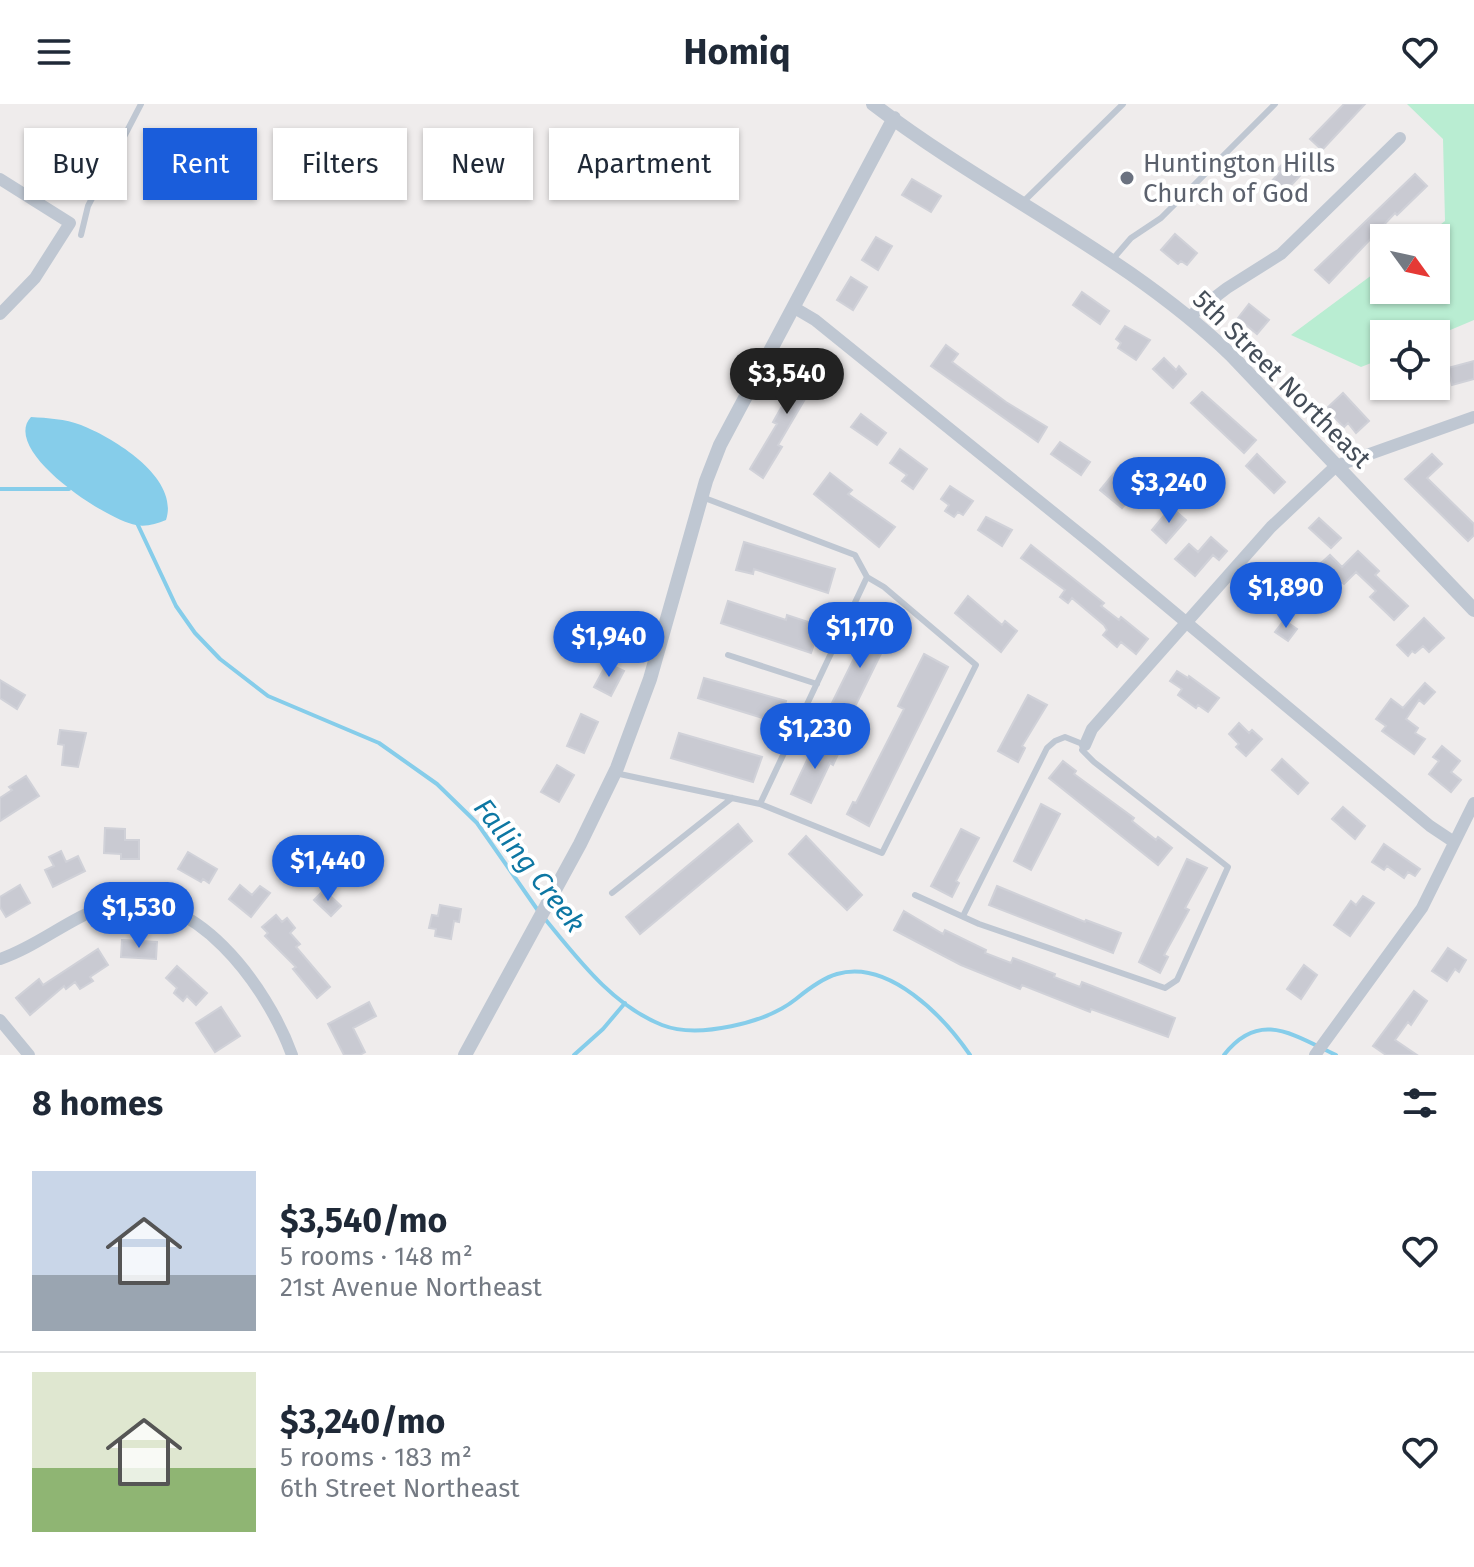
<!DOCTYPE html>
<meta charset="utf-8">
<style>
:root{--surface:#fff;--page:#f6f6f7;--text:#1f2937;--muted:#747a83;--line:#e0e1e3;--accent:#1a5ddb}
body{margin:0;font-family:"Fira Sans",sans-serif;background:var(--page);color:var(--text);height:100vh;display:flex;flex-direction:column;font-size:30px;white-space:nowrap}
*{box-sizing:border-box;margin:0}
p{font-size:26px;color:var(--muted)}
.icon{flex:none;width:44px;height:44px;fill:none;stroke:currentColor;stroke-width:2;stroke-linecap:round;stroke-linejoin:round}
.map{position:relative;height:951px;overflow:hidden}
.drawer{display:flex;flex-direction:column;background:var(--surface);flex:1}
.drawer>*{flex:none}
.hud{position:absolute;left:24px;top:24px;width:800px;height:72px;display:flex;gap:16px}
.needle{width:52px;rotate:123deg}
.fabs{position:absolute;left:1370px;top:120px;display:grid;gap:16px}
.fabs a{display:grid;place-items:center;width:80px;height:80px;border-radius:0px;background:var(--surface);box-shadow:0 2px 6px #0004;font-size:40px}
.price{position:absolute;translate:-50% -68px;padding:0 18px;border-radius:28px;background:var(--accent);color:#fff;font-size:26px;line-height:52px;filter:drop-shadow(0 2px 4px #0008)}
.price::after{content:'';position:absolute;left:50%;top:48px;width:24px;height:18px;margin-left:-12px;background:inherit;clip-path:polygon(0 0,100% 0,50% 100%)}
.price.active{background:#222;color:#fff}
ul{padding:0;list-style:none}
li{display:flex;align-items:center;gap:24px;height:200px;padding:0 32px}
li+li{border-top:2px solid var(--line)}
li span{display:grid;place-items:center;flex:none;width:224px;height:160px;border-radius:0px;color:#555}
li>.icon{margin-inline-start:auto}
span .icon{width:96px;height:96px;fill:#fffc;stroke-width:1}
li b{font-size:34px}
h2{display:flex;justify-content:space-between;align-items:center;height:96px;padding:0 32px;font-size:34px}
.pill{padding:0 28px;border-radius:0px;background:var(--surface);box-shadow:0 2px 6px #0004;font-size:28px;line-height:72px}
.pill.active{background:var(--accent);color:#fff}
header{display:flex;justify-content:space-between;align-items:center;height:104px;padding:0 32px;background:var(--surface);font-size:36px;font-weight:700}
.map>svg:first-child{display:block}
</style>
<header><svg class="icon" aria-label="menu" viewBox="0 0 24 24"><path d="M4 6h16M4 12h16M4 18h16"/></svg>Homiq<svg class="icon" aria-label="heart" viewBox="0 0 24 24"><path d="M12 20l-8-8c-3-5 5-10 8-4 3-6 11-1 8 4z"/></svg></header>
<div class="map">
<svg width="1474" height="951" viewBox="0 0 1474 951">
<rect width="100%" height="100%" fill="#efecec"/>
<path fill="#b9edd2" d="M1407 0H1474V216L1436 232 1384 230V254L1361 263 1291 231 1384 162V186H1436V134H1423L1445 117 1443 35Z"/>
<path fill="#86cdea" d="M31 313C48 314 65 315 81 321 114 334 180 374 166 416 156 420 146 423 136 421 106 416 0 346 31 313Z"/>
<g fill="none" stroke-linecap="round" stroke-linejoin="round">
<path stroke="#86cdea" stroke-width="4" d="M0 385H69
M137 419 176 502 195 529 220 555 268 592 379 639 437 680 477 719 539 808
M545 815C578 855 612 901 662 921 698 935 766 919 796 895 807 886 823 874 837 870 889 855 944 913 970 951
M574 951 603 925 625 899
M1224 951C1259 906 1292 930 1336 951"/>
</g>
<path fill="#c9cad2" stroke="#d0d1d8" stroke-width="2" d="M1344 0H1365L1322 46 1310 35Z
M1297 51 1309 62 1283 90 1271 78 1281 67 1278 65 1285 57 1288 61Z
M1415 70 1427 82 1397 111 1395 109 1329 179 1315 166Z
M912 75 941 92 931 108 902 91Z
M1175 130 1197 149 1187 161 1181 157 1178 160 1161 146Z
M876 133 892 142 878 166 862 156Z
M851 173 867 183 853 206 837 196Z
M1082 188 1109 207 1100 220 1073 201Z
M1249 200 1269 216 1257 230 1238 214Z
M1125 222 1150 236 1136 256 1118 244 1121 239 1116 235Z
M946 241 958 250 952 258 1006 298 1047 323 1038 338 931 262Z
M812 249 825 257 802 294 805 295 778 341 782 343 763 374 750 365 777 320 773 318Z
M1164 254 1176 266 1179 262 1186 270 1173 284 1153 265Z
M1474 257V275L1452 281 1448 264Z
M1202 288 1256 336 1244 349 1191 299Z
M1343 289 1369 317 1356 329 1348 319 1344 323 1326 305Z
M861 310 886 329 877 341 851 323Z
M1060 338 1090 358 1081 371 1051 350Z
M900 345 927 365 913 385 902 377 907 371 890 359Z
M1257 350 1285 378 1274 389 1246 362Z
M1432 350 1442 360 1427 374 1474 420V431L1468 437 1405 375Z
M1120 362 1142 381 1122 404 1100 386Z
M830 369 852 386 848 390 895 423 879 443 814 390Z
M950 382 973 397 963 411 958 408 954 413 945 407 949 401 941 395Z
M1171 403 1186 416 1166 439 1152 426Z
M986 413 1012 426 1002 442 978 426Z
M1319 414 1341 434 1331 444 1309 424Z
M1211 433 1227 447 1219 456 1213 451 1195 472 1175 455 1189 440 1198 448Z
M744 438 835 465 828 489 754 465 753 470 736 466Z
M1031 441 1104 499 1101 502 1119 516 1121 513 1148 535 1136 550 1121 538 1117 543 1103 531 1107 526 1104 521 1072 494 1068 499 1060 493 1065 486 1021 454Z
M1358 447 1379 467 1375 471 1408 502 1394 516 1370 493 1376 487 1356 468 1344 480 1320 460 1330 451 1342 463Z
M968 492 1002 521 1005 517 1017 527 1001 548 955 509Z
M728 497 786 516 787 511 820 522 811 549 721 519Z
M877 508 897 517 844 625 824 615Z
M1424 514 1444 534 1429 548 1423 542 1415 549 1412 547 1408 552 1397 541Z
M1284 516 1297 525 1288 537 1275 528Z
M924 550 948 563 869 722 847 710 853 698 856 699 904 605 898 602Z
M607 559 624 567 611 592 594 583Z
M1177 567 1188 574 1189 572 1219 594 1208 608 1198 601 1196 604 1178 591 1182 585 1170 577Z
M704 574 786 597 779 619 698 594Z
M0 576 25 591 17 605 0 594Z
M1425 579 1435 588 1424 600 1419 596 1406 615 1418 624 1415 629 1425 635 1414 650 1382 627 1386 622 1376 615 1391 595 1403 604Z
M1028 591 1047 601 1022 642 1025 644 1018 658 998 647Z
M581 610 598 618 584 649 567 642Z
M1239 619 1249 629 1252 626 1262 635 1246 652 1236 643 1239 640 1229 630Z
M60 626 86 629 78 663 62 661 64 641 58 640Z
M679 629 762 653 753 678 671 654Z
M817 635 840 646 833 661 830 659 811 699 791 690Z
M1442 642 1460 657 1451 668 1461 676 1451 688 1429 670 1439 657 1433 653Z
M1282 655 1308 679 1298 690 1272 666Z
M1063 657 1076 667 1074 670 1134 714 1132 717 1156 736 1158 733 1172 744 1158 761 1049 674Z
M557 661 574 671 559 698 541 688Z
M26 672 39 692 0 717V694L12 686 9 683Z
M1041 700 1060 710 1031 766 1014 757Z
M1343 703 1365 722 1355 735 1332 715Z
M738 720 752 737 640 830 626 813Z
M105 724 125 725V736H139V755H121V750L104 749Z
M961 725 979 734 956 777 959 779 952 793 931 782Z
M806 732 862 791 847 806 789 750Z
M1384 740 1420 765 1415 772 1408 768 1404 774 1387 762 1384 766 1372 758Z
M61 747 66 758 78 752 85 767 53 783 45 766 54 762 49 753Z
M188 748 217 765 209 779 203 775 201 778 178 765Z
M1187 755 1207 764 1185 804 1189 806 1164 851 1168 853 1160 869 1139 858Z
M20 781 30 799 6 813 0 803V793Z
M240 781 252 791 260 782 270 789 251 813 229 795Z
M997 782 1085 818 1086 816 1121 829 1113 849 989 801Z
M324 786 341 802 331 812 314 796Z
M1363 792 1374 799 1350 832 1334 821 1351 797 1356 801Z
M440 801 461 805 459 818 454 817 451 835 435 832 436 825 429 824 432 811 438 812Z
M904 807 943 830 945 826 986 846 985 849 1011 859 1013 854 1055 870 1054 873 1080 883 1082 878 1175 914 1168 933 1091 905 1090 908 1022 881 1020 885 961 861 894 826Z
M276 811 282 818 287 814 295 824 290 829 300 840 296 843 330 883 317 894 293 865 296 863 265 832 268 829 262 823Z
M122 836 157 838 156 855 121 853Z
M1448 844 1466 856 1459 868 1455 865 1447 877 1432 867Z
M98 845 108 861 90 873 93 877 80 885 75 878 66 885 64 882 30 911 16 894 39 875 43 881Z
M1304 861 1317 871 1301 895 1287 885Z
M177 862 207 889 196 901 187 892 183 897 174 889 177 884 166 874Z
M1414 887 1427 897 1411 921 1408 918 1395 936 1417 951H1386L1373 942Z
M369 898 376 912 353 924 365 948 360 951H344L328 920Z
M221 903 240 932 215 948 196 919Z"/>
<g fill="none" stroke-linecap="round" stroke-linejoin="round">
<path stroke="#bfc7d2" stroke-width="6" d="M1022 99 1123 0
M81 131 88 102 141 0
M1112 156 1131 134 1161 114 1275 0
M728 551 817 580
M615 669 760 700 867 473 855 451 702 393
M760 700 882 749 976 561 884 483 867 473
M612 789 732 694
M915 791 979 820 1165 884 1177 876 1228 763 1094 658 1082 646 1085 641 1065 633 1055 637 1047 644 963 812"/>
<path stroke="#bfc7d2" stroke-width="12" d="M0 75 70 119 35 174 0 210
M793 203 815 216 1096 443 1430 722 1454 738
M1189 213 1227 184 1281 150 1400 34
M1085 641 1092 625 1271 423 1336 362 1474 313
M0 855C39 842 71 812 110 801 193 778 268 884 292 951
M0 916 29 951
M1315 951 1422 804 1474 699"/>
<path stroke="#bfc7d2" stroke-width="14" d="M873 0C989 89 1125 149 1231 251L1474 506
M465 951 580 740 617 664 650 575 706 377 720 341 894 14"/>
</g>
<circle fill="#6b7280" stroke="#fff" stroke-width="3" cx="1127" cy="74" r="8"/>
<g text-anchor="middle" stroke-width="8" stroke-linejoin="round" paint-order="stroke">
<g font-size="26" fill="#5b616d" stroke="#fff" text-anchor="start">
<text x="1143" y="68">Huntington Hills<tspan x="1143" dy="30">Church of God</tspan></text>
</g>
<g font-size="26" fill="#454e59" stroke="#fff">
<text transform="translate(1282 275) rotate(45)" y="9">5th Street Northeast</text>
</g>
<g font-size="28" font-style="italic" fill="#0d77a3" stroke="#fff">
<text transform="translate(530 761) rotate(52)" y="10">Falling Creek</text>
</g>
</g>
</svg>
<div class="fabs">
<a><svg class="needle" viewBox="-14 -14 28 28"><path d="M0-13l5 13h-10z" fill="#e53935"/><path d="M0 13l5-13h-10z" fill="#747a83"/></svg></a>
<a><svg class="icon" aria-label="locate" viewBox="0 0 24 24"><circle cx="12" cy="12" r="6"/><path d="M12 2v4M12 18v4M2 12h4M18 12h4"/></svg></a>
</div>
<b class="price active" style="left:787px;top:312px">$3,540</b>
<b class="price" style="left:1169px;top:421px">$3,240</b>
<b class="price" style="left:1286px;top:526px">$1,890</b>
<b class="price" style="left:860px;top:566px">$1,170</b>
<b class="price" style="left:609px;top:575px">$1,940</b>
<b class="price" style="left:815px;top:667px">$1,230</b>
<b class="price" style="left:328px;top:799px">$1,440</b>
<b class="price" style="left:139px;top:846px">$1,530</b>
<div class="hud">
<a class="pill">Buy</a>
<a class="pill active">Rent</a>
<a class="pill">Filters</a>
<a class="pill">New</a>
<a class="pill">Apartment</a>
</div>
</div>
<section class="drawer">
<h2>8 homes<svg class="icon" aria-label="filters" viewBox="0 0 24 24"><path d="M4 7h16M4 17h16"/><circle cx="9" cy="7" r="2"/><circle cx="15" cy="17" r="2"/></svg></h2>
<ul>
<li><span style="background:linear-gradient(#c9d6e8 65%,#9aa5b1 0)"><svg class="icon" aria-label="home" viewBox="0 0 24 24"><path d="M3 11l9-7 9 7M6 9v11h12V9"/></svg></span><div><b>$3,540/mo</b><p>5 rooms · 148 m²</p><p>21st Avenue Northeast</p></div><svg class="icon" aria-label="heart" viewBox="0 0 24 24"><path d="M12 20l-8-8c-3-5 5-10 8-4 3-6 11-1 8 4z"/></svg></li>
<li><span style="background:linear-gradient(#dfe7d0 60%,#8fb573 0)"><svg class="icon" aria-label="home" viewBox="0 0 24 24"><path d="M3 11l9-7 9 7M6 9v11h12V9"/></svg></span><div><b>$3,240/mo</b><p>5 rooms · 183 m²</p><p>6th Street Northeast</p></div><svg class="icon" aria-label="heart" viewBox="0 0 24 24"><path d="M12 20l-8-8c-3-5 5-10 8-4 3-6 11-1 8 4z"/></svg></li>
</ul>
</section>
